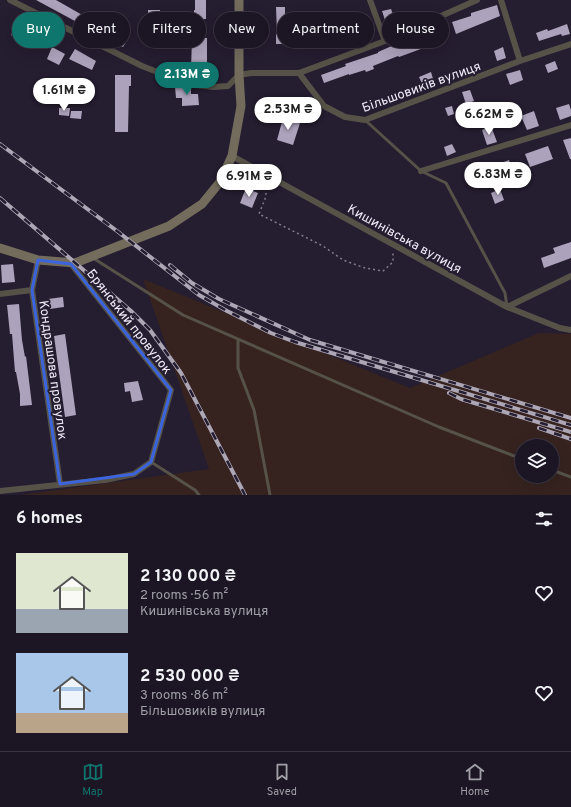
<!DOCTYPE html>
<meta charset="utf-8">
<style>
:root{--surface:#1c1624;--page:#292331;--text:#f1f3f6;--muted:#a09fa6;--line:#3a3541;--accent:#0f766e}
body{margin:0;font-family:Overpass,sans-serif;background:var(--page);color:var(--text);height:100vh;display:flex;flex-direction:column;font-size:15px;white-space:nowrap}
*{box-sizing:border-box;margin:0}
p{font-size:13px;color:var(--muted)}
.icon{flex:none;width:22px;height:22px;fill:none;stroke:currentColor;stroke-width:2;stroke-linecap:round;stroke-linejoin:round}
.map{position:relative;height:495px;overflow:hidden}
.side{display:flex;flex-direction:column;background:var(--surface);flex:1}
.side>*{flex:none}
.hud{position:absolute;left:12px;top:12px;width:547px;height:36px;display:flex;gap:8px}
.controls{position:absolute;left:515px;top:439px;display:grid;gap:8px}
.controls a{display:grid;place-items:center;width:44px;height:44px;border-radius:50%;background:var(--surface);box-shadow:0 4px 16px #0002,0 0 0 1px var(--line);font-size:20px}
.price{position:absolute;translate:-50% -34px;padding:0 9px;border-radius:14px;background:#fff;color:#222;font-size:13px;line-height:26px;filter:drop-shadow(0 1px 2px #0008)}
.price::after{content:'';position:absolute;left:50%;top:24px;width:12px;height:9px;margin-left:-6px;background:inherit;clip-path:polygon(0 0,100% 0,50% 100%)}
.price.selected{background:var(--accent);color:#fff}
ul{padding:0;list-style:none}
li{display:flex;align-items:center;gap:12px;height:100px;padding:0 16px}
li span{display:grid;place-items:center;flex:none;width:112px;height:80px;border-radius:0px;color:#555}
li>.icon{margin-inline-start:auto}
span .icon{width:48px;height:48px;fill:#fffc;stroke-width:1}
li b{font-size:17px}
h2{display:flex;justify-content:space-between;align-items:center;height:48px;padding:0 16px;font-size:17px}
.tag{padding:0 14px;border-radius:18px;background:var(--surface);box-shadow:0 4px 16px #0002,0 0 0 1px var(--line);font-size:14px;line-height:36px}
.tag.selected{background:var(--accent);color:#fff}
.tab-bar{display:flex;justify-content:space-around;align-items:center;height:56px;border-top:1px solid var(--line);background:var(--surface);font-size:11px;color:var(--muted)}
.tab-bar a{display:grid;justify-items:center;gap:2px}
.tab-bar .selected{color:var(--accent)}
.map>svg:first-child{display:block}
</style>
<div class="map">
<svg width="571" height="495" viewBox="0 0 571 495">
<rect width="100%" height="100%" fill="#251d30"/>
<path fill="#362320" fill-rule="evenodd" d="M143 279 410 388 539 333 571 334V495H20L209 469ZM522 446H552V476H522Z"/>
<path fill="#aca2bb" d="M36 0H56L84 16 85 15 113 29 112 30 128 39 123 47Z
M195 0H206V19H194V10H195Z
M497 5 500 16 456 34 452 22 471 16V13Z
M276 7H285V24H290V44H276V34H277Z
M391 9 395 20 386 23 382 11Z
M148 10H160V19H158V39H146V29H148Z
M20 19 39 30 32 42 22 36 20 40 11 35Z
M372 23 375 30 364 34 362 27Z
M567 24 570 34 562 36 561 34 539 41 536 33 547 29 548 31Z
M436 29 439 37 427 42 429 46 399 57 398 56 373 66 374 69 366 72 365 70 349 75V74L324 83 321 75 346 66 345 64 378 53V52L394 45Z
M339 31 342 40 331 44 305 46 303 35 319 33 320 37Z
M192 38H207V69H191Z
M52 47 65 54 59 65 47 59Z
M503 47 506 58 497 61 494 51Z
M75 49 96 61 92 70 69 59Z
M555 61 558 69 548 73 545 65Z
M520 70 523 80 510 85 506 74Z
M431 72 434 82 423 86 419 77Z
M115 75H131V86H129L128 132H115Z
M182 86 191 89V94H198L199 105 182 106V98H176L175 87Z
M470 90 474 101 466 104 462 92Z
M569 104 571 110V116L560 120 556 108Z
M452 106 454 114 448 116 445 108Z
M59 108H70L69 116 59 115Z
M71 111H82L81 119 70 118Z
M534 111 539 126 527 130 521 116Z
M283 118 300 123 293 145 277 140Z
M491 126 497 142 487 145 482 130Z
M571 138V159H570L563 140Z
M452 144 456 152 447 156 444 147Z
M548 146 553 159 530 167 525 154Z
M509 160 515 177 499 183 493 166Z
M246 188 258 193 252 208 240 203Z
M500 189 504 200 495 204 491 193Z
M571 242V258L544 268 541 258 555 253 553 248Z
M13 264 15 282 2 283 1 265Z
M63 297 64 307 50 309 48 299Z
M19 304 22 340 25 357 26 356 32 405 20 406V394L16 372H15L12 334H10L7 305Z
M65 334 76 415 65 417 54 336Z
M138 381 143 400 132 402 130 391 125 392 124 383Z"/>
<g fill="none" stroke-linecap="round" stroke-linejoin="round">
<path stroke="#837c8d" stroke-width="1.5" stroke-dasharray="2 3" stroke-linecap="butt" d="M268 183 265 199 259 214 323 246 343 260 365 268 383 271 393 262V252"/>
<path stroke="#565248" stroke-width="3" d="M365 120 421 171 446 183 505 293 507 307
M93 258 183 315 439 427 522 459
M238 339V368L254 410 270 495
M151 462 195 490 199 495
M552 470 571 477"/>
<path stroke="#565248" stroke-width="6" d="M10 0 142 66 188 84 213 87 228 86 239 75 251 73H299L385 41 477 0
M370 0 385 41
M501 0 520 61
M299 73 324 106 345 117 365 120 520 61 571 44
M232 156 507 307 560 328 571 330
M421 171 571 125
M38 260 32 290 60 484
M0 294 32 290
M507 307 571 276
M0 491 105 480 134 474 151 462 171 390 71 264"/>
<path stroke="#736c5d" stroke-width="9" d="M0 248 38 260 75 263 169 226 202 204 220 182 232 156 241 106 239 75V0"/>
<g stroke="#aca6b5" stroke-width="4">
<path id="rail" d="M0 144 117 231 199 295 227 311 271 333 295 342 571 425
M0 198 131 311 150 330 181 373 245 495
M170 265 192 283 219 299 310 340 571 418
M449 393 461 399 571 432
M539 428 571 439"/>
</g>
<use href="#rail" stroke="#251d30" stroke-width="2.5" stroke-dasharray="8" stroke-linecap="butt"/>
</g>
<path fill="none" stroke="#3c65dd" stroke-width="3" stroke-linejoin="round" d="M38 260 71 264 171 390 151 462 134 474 60 484 32 290Z"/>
<g text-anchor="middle" stroke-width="4" stroke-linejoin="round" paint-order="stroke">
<g font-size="13" fill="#efeaf7" stroke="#251d30">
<text transform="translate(421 86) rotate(-20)" y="5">Більшовиків вулиця</text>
<text transform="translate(405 238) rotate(29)" y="5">Кишинівська вулиця</text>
<text transform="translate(130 321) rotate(52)" y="5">Брянський провулок</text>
<text transform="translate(54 370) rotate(82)" y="5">Кондрашова провулок</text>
</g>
</g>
</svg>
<div class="controls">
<a><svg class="icon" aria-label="layers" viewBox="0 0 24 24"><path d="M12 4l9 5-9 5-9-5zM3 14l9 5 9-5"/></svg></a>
</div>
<b class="price selected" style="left:187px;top:96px">2.13M ₴</b>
<b class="price" style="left:64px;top:112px">1.61M ₴</b>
<b class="price" style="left:288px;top:131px">2.53M ₴</b>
<b class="price" style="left:489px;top:136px">6.62M ₴</b>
<b class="price" style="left:498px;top:196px">6.83M ₴</b>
<b class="price" style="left:249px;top:198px">6.91M ₴</b>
<div class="hud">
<a class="tag selected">Buy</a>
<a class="tag">Rent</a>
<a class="tag">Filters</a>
<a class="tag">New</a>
<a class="tag">Apartment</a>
<a class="tag">House</a>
</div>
</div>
<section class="side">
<h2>6 homes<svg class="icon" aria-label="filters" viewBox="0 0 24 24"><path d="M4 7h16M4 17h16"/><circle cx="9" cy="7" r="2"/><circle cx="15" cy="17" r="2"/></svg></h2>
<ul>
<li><span style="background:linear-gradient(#dfe7d0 70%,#9aa5b1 0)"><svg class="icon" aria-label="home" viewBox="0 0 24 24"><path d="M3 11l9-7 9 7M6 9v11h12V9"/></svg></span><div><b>2 130 000 ₴</b><p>2 rooms · 56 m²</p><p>Кишинівська вулиця</p></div><svg class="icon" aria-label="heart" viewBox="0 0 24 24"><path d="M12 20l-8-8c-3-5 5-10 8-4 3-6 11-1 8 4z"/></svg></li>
<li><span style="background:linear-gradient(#a9c7e8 75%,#b9a48a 0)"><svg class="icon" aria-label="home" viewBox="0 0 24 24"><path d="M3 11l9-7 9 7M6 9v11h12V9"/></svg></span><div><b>2 530 000 ₴</b><p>3 rooms · 86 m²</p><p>Більшовиків вулиця</p></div><svg class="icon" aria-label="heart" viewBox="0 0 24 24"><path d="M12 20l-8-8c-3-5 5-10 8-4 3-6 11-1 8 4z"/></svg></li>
</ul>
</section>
<nav class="tab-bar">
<a class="selected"><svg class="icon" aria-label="map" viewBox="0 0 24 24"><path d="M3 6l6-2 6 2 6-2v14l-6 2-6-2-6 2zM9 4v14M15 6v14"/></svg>Map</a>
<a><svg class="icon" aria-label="saved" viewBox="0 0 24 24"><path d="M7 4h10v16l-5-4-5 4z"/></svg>Saved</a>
<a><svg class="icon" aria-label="home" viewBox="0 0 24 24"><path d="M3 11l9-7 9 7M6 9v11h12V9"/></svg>Home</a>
</nav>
